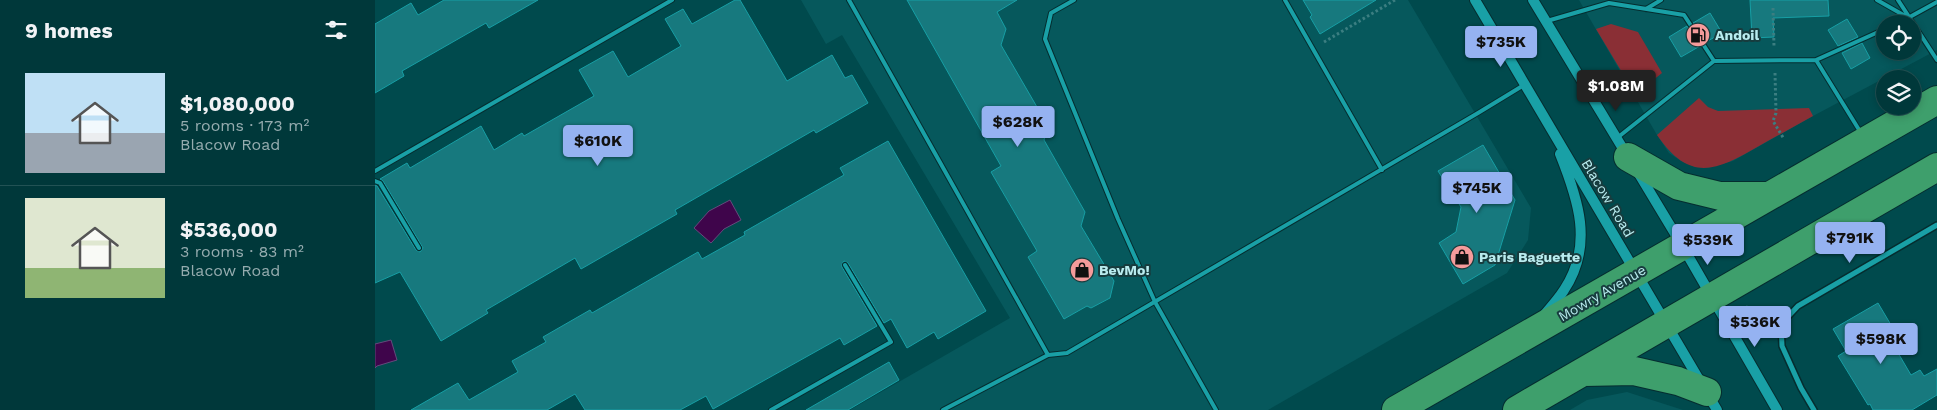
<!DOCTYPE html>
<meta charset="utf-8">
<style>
:root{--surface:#00383a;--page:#0e4345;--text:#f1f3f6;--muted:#95acaf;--line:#225254;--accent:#95b2f1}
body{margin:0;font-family:"Work Sans",sans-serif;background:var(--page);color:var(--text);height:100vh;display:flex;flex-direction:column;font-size:19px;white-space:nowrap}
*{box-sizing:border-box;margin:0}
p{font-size:16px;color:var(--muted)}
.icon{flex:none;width:28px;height:28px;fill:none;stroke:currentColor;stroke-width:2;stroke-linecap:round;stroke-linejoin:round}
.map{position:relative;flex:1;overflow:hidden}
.drawer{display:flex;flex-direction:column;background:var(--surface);width:375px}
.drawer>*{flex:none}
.tools{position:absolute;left:1501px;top:15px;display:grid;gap:10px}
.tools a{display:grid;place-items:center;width:45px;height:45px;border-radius:50%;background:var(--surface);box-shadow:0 2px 8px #0003,0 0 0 1px var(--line);font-size:25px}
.price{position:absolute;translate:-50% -42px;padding:0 11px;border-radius:5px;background:var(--accent);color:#111;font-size:16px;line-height:32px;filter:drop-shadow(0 1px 2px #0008)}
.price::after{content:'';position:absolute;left:50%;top:30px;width:15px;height:11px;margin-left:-8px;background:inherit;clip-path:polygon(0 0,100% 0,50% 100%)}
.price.current{background:#222;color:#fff}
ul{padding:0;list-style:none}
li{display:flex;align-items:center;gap:15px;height:125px;padding:0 25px}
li+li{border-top:1px solid var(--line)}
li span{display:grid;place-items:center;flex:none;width:140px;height:100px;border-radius:0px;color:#555}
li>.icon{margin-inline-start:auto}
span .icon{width:60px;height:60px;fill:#fffc;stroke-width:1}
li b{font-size:21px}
h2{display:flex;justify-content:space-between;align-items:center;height:60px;padding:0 25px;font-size:21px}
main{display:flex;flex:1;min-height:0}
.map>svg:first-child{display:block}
</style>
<main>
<section class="drawer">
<h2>9 homes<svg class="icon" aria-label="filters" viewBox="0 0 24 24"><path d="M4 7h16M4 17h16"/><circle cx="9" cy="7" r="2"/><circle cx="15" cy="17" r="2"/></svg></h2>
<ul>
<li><span style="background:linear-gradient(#bfe0f5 60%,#9aa5b1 0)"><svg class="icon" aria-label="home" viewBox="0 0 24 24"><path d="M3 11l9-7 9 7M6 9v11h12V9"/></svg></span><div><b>$1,080,000</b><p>5 rooms · 173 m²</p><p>Blacow Road</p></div></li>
<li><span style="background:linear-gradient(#dfe7d0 70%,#8fb573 0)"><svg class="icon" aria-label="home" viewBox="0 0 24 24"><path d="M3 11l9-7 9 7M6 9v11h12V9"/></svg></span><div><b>$536,000</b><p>3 rooms · 83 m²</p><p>Blacow Road</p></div></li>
</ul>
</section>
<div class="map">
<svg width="1562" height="410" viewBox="0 0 1562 410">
<rect width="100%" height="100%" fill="#004a4d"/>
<path fill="#06585c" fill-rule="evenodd" d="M426 0H1033L1156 208 1153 240 1132 273 893 410H475L635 318 467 35 451 44Z
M1204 0H1562V50L1438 116 1358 161 1332 168 1320 167 1306 161 1294 153 1282 135ZM1510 24H1538V51H1510Z
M1252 392 1308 410H1195L1212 400Z"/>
<path fill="#8a2f35" d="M1236 24 1263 32 1287 73 1266 90 1262 87 1257 89 1221 29Z
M1324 98 1333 107 1343 111 1434 108 1438 116C1420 126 1402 136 1384 146 1341 171 1315 183 1282 135Z"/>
<path fill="#3f054b" stroke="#644a7c" d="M355 200 366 220 349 229 336 243 319 228 334 211Z
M16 340 22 360 2 366 0 368V344Z"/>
<path fill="#17797e" stroke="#179fa5" d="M69 0H163L114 28 111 23 27 71 29 76 0 93V24L36 3 43 15Z
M360 0H365L412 81 457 55 470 78 477 75 493 103 441 133 439 130 300 210 302 214 206 269 200 258 111 310 113 313 66 341 25 272 0 283V185L2 186 41 250 45 252 48 248 8 181 5 179 32 163 35 168 106 126 119 150 147 133 149 136 219 96 204 70 238 51 253 77 306 46 290 19 308 9 317 24Z
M532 0H642L622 12 631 29 626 45 673 126 669 140 710 212 706 226 739 281 735 298 716 308 712 306 689 319 653 257 662 251 616 172 626 166Z
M928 0H1001L945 34 935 17 937 15Z
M1375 0H1453L1454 16 1398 18 1399 37 1377 38Z
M1335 13 1347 33 1331 42 1318 23Z
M1472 19 1483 37 1463 46 1453 30Z
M1312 26 1325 46 1306 57 1294 37Z
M1487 43 1495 58 1476 69 1467 53Z
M513 141 611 311 563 339 559 332 532 348 516 319 509 323 473 263 469 261 467 264V267L502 326 469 345 465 338 338 409 331 396 305 410H210L200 394 172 410H36L83 383 94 400 143 372 137 361 171 342 168 337 215 310 217 313 323 252 327 259 370 235 369 232 469 175 465 168Z
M1108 145 1140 200 1120 265 1088 284 1064 243 1081 232 1086 207 1063 171Z
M1503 303 1519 330 1512 334 1536 375 1545 370 1549 376 1562 369V395L1537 410H1498L1495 404 1493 405 1463 356 1471 351 1458 329Z
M514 362 524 380 473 410H431Z"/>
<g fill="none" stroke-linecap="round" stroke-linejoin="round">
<g stroke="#052d2f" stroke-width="6">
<path id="service" d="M474 0 673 355
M699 0 676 13 670 39 743 219 780 302 841 410
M910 0 1007 170
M1502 0 1532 17
M1523 0 1562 60
M1271 9 1286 0
M1172 21 1234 3 1309 15 1339 61
M1522 24 1562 2
M1441 60 1510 29
M1242 138 1339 61 1441 60 1486 133
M0 171 297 0
M0 181 5 183 44 248
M396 410 516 342 470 265
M568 410 673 355 692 353 1103 113 1149 85"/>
</g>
<g stroke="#052d2f" stroke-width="8">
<path id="minor" d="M1439 410 1426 388 1407 346 1406 324 1423 306 1562 225"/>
</g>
<g stroke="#052d2f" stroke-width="12">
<path id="secondary" d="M1100 0 1342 410
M1158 0 1253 157
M1261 169 1308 247 1402 410
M1170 314C1177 306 1184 298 1189 290 1219 245 1203 199 1185 154"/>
</g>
<g stroke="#052d2f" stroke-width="30">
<path id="primary" d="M1253 157 1304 186 1345 196H1394
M1209 372 1259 371 1303 381 1332 392
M1021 410 1562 100
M1142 410 1562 167"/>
</g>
<path stroke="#3b7e81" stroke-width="3" stroke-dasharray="2.5 2.5" stroke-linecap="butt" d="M1398 8 1399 47
M949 42 1020 0
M1400 73 1401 113 1398 121 1409 139
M1371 307 1386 312 1395 317"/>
<use href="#service" stroke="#19a0a6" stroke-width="4"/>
<use href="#minor" stroke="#19a0a6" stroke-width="5"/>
<use href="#secondary" stroke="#19a0a6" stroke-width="10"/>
<use href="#primary" stroke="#3e9f6c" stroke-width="28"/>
</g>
<defs>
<g id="fuel-disc" transform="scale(1.25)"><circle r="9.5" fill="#f59b9b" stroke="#173c3e"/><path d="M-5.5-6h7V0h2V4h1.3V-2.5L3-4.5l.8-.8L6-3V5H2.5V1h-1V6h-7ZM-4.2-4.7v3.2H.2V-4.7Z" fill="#111"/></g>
<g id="shop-disc" transform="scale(1.25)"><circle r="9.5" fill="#f59b9b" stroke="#173c3e"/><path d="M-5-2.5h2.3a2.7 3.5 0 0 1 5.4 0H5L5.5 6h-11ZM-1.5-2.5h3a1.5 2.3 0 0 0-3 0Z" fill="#111"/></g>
</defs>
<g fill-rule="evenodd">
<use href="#fuel-disc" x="1323" y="35"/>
<use href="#shop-disc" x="1087" y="257"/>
<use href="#shop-disc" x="707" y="270"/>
</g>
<g text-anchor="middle" stroke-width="4" stroke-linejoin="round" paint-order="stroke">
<g font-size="14" font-weight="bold" fill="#b9ecef" stroke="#173c3e" text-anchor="start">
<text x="1340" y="40">Andoil</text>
<text x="1104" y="262">Paris Baguette</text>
<text x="724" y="275">BevMo!</text>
</g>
<g font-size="14" fill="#b9ecef" stroke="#173c3e">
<text transform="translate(1233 198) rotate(59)" y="5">Blacow Road</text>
<text transform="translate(1227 293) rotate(-30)" y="5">Mowry Avenue</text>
</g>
</g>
</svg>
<div class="tools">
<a><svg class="icon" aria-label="locate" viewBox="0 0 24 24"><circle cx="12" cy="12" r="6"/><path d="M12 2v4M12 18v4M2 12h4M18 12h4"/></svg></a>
<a><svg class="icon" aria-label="layers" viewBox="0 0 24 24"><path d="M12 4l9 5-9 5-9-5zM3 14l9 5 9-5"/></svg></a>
</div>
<b class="price" style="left:1126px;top:68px">$735K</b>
<b class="price current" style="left:1241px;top:112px">$1.08M</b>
<b class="price" style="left:643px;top:148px">$628K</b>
<b class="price" style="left:223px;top:167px">$610K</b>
<b class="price" style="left:1102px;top:214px">$745K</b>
<b class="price" style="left:1475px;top:264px">$791K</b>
<b class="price" style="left:1333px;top:266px">$539K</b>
<b class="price" style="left:1380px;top:348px">$536K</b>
<b class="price" style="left:1506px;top:365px">$598K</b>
</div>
</main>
